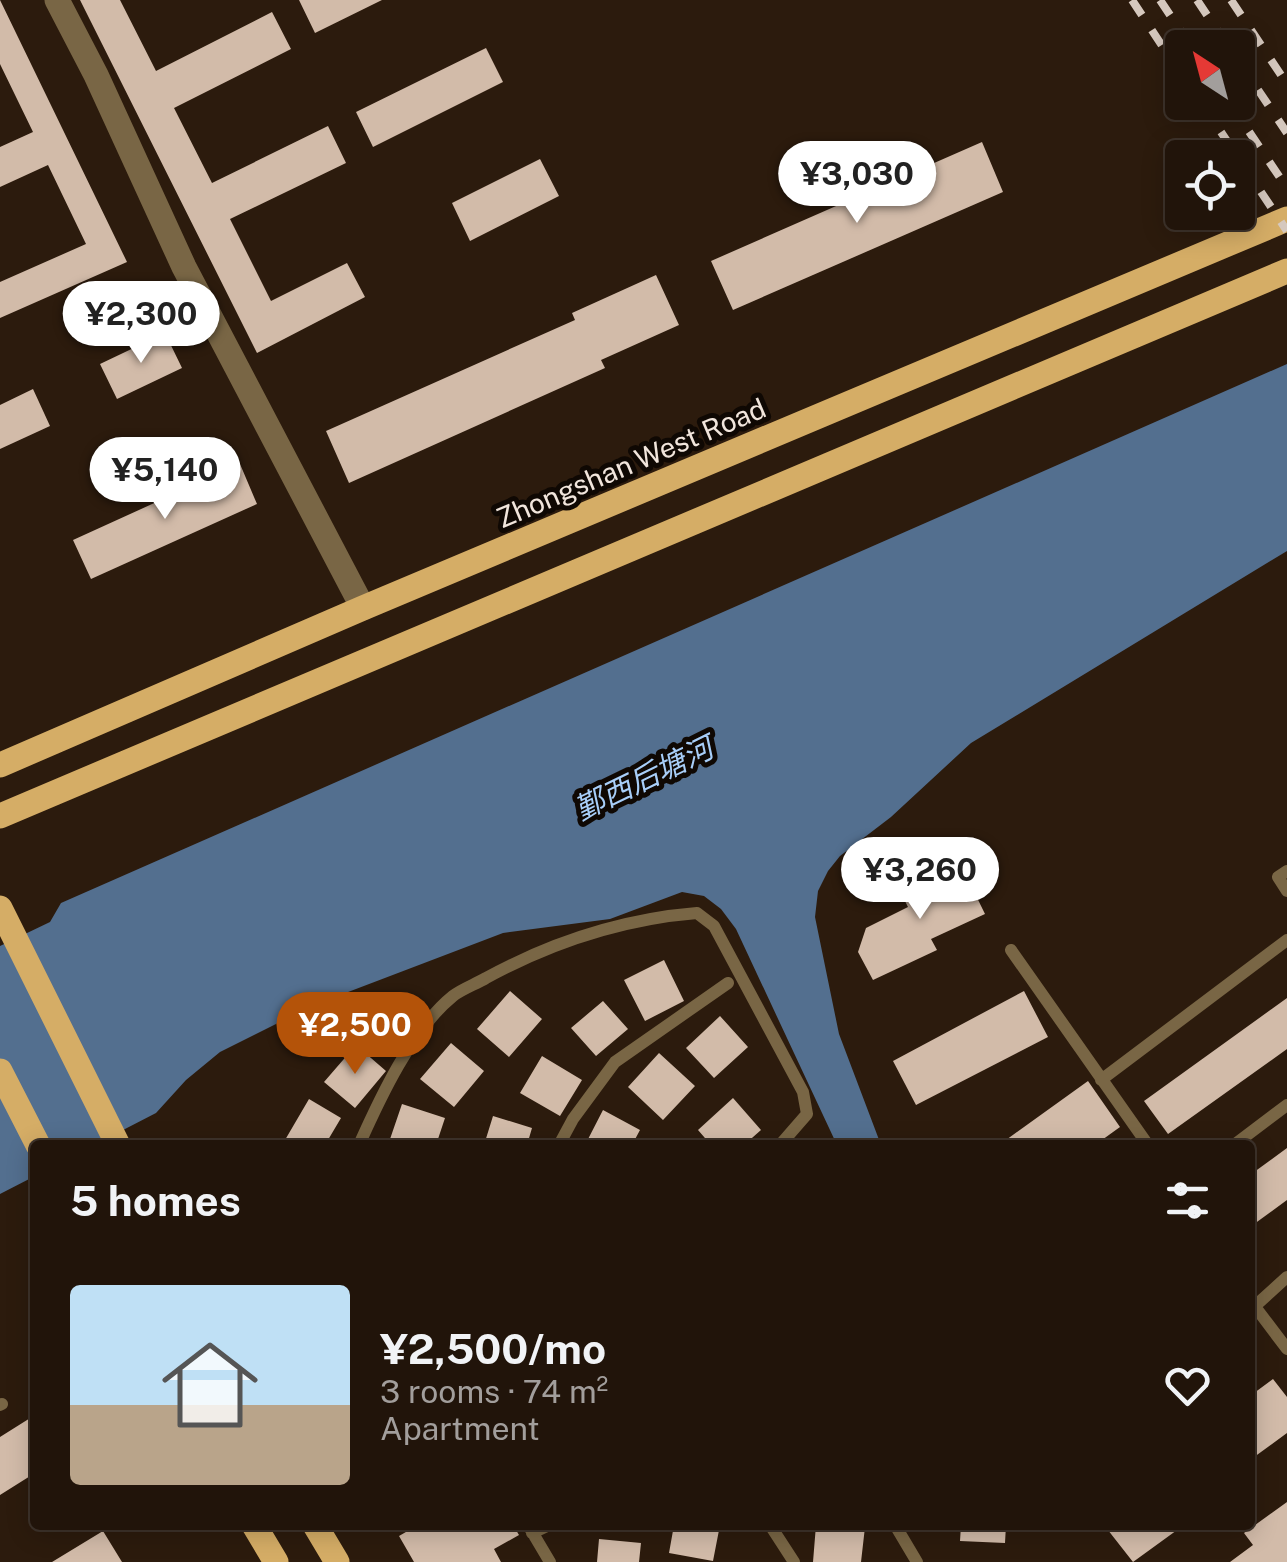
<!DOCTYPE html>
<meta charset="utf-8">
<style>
:root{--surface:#21140a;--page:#2d2118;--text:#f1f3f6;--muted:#a29e9c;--line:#3e332b;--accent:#b45309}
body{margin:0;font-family:"Public Sans","Noto Sans SC",sans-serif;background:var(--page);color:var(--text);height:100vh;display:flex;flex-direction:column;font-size:38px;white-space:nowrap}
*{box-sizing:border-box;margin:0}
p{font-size:32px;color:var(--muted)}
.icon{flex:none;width:55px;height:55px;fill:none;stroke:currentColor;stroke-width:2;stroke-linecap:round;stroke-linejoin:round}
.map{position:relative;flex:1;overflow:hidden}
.drawer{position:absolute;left:30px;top:1140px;width:1225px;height:390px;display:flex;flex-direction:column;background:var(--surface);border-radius:10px;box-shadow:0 5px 25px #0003,0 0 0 2px var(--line)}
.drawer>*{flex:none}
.needle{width:65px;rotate:324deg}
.tools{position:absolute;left:1165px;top:30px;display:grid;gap:20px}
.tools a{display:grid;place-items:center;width:90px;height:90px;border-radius:10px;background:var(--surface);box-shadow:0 5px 25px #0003,0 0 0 2px var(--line);font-size:50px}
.price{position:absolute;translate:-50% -85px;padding:0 22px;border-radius:35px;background:#fff;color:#222;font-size:32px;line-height:65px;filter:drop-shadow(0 2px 5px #0008)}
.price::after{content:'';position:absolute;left:50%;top:60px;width:30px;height:22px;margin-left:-15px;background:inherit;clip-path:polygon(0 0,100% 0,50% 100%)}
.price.current{background:var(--accent);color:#fff}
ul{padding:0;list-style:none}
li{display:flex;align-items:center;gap:30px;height:250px;padding:0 40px}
li span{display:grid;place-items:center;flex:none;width:280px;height:200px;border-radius:10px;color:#555}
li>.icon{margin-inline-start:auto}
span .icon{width:120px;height:120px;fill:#fffc;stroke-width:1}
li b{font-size:42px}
h2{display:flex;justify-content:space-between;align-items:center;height:120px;padding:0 40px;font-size:42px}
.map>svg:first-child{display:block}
</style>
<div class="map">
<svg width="1287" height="1562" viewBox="0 0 1287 1562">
<rect width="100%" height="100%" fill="#2c1b0d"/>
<path fill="#536f8f" d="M1287 364V551L971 743 891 817 840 856 828 871 818 891 815 917 839 1034 881 1145H837L736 929 721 909 704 896 682 892 610 919 503 933 314 1005 220 1052 186 1080 156 1113 94 1145H35V1176L0 1194V946L50 922 61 903Z"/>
<path fill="#d2bba9" d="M0 0 127 262 0 318V282L86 244 48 165 0 187V147L33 132 0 64Z
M80 0H120L156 71 272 12 291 49 174 108 212 183 328 126 346 163 230 219 271 301 347 263 365 297 257 353Z
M299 0H382L315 33Z
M486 48 503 82 373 147 356 112Z
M982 142 1003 192 733 310 711 261Z
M540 159 559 196 470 241 452 203Z
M656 275 679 325 601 360 605 368 349 483 326 431 575 320 572 313Z
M165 333 182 368 117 399 100 364Z
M33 389 50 426 0 449V405Z
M240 464 257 504 91 579 73 540Z
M958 859 985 914 931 939 937 950 873 980 858 952 866 928 908 907 903 897 939 880 935 872Z
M664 960 684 1001 645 1021 624 980Z
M510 991 542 1019 509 1057 477 1029Z
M1024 991 1048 1037 916 1105 893 1061Z
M1287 998V1049L1168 1134 1144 1101Z
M603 1001 628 1029 596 1056 571 1028Z
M720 1016 748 1047 714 1078 686 1048Z
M451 1043 484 1071 454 1107 420 1079Z
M356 1045 386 1071 355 1108 324 1082Z
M659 1053 695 1086 663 1120 628 1087Z
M542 1056 582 1080 560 1116 520 1093Z
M1088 1081 1120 1127 1095 1145H999Z
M733 1098 761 1130 744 1145H711L698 1130Z
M309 1099 341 1118 325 1145H293L285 1140Z
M402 1104 445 1118 436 1145H388Z
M603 1110 640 1130 632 1145H585Z
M493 1116 532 1128 527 1145H484Z
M1287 1148V1200L1250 1227V1175Z
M1273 1379 1287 1397V1433L1250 1460V1396Z
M35 1415V1473L0 1495V1437Z
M1287 1502V1562H1230L1253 1545 1244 1533Z
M418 1525H513L519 1535 494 1549 501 1562H414L399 1536Z
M674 1525H720L713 1561 669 1553Z
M816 1525 865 1527 861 1562H813Z
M961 1525H1006L1005 1543 960 1541Z
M1104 1525H1184L1133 1562Z
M103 1531 122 1562H52Z
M599 1539 641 1543 639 1562H597Z"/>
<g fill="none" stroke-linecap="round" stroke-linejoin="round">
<path stroke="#796645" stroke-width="12" d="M1287 871 1278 877 1287 891
M1011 950 1148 1145
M1101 1080 1287 940
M359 1145C380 1098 412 1029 453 996 462 989 476 984 486 978 552 942 623 919 697 913L714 926 803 1092 807 1114 780 1145
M559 1145 573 1119 615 1062 728 983
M1234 1145 1287 1105
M1250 1300 1287 1349
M1255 1306 1287 1277
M0 1405 2 1404
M528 1525 550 1562
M770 1525 794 1562
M895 1525 917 1562
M532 1533 549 1525"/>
<path stroke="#796645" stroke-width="25" d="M57 0 96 75 184 267 363 608"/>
<path stroke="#d5ad66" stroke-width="25" d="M0 765 363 608 1287 219
M0 816 1287 271
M0 908 118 1145
M0 1071 38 1145
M254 1525 276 1562
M315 1525 337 1562"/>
<path stroke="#d5c8be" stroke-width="8" stroke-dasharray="18 18" stroke-linecap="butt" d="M1132 0 1182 76
M1160 0 1192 48
M1197 0 1229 48
M1231 0 1287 84
M1238 60 1287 133
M1201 102 1287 231
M1229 102 1287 188"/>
</g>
<g text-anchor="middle" stroke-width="10" stroke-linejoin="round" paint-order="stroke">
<g font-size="28" fill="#f1e5dc" stroke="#0f0803">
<text transform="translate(631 463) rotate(-23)" y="10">Zhongshan West Road</text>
</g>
<g font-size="30" font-style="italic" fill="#a8cef8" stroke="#0f0803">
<text transform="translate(644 779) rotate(-26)" y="10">鄞西后塘河</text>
</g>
</g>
</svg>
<div class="tools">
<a><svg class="needle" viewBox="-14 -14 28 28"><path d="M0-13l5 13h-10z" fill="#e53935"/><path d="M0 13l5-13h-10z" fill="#a29e9c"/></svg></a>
<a><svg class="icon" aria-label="locate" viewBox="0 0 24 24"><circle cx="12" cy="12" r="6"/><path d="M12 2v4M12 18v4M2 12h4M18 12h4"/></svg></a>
</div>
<b class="price" style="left:857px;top:226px">¥3,030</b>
<b class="price" style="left:141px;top:366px">¥2,300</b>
<b class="price" style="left:165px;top:522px">¥5,140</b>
<b class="price" style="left:920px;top:922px">¥3,260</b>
<b class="price current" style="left:355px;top:1077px">¥2,500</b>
<section class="drawer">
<h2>5 homes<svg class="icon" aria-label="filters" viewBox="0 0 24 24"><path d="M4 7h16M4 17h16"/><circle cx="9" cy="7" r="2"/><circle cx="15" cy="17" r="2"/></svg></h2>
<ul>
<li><span style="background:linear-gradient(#bfe0f5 60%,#b9a48a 0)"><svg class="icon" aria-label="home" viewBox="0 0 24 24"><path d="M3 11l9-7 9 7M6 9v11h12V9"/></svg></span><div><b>¥2,500/mo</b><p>3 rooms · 74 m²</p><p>Apartment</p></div><svg class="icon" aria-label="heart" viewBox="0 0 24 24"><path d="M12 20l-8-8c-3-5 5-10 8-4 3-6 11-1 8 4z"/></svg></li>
</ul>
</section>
</div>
